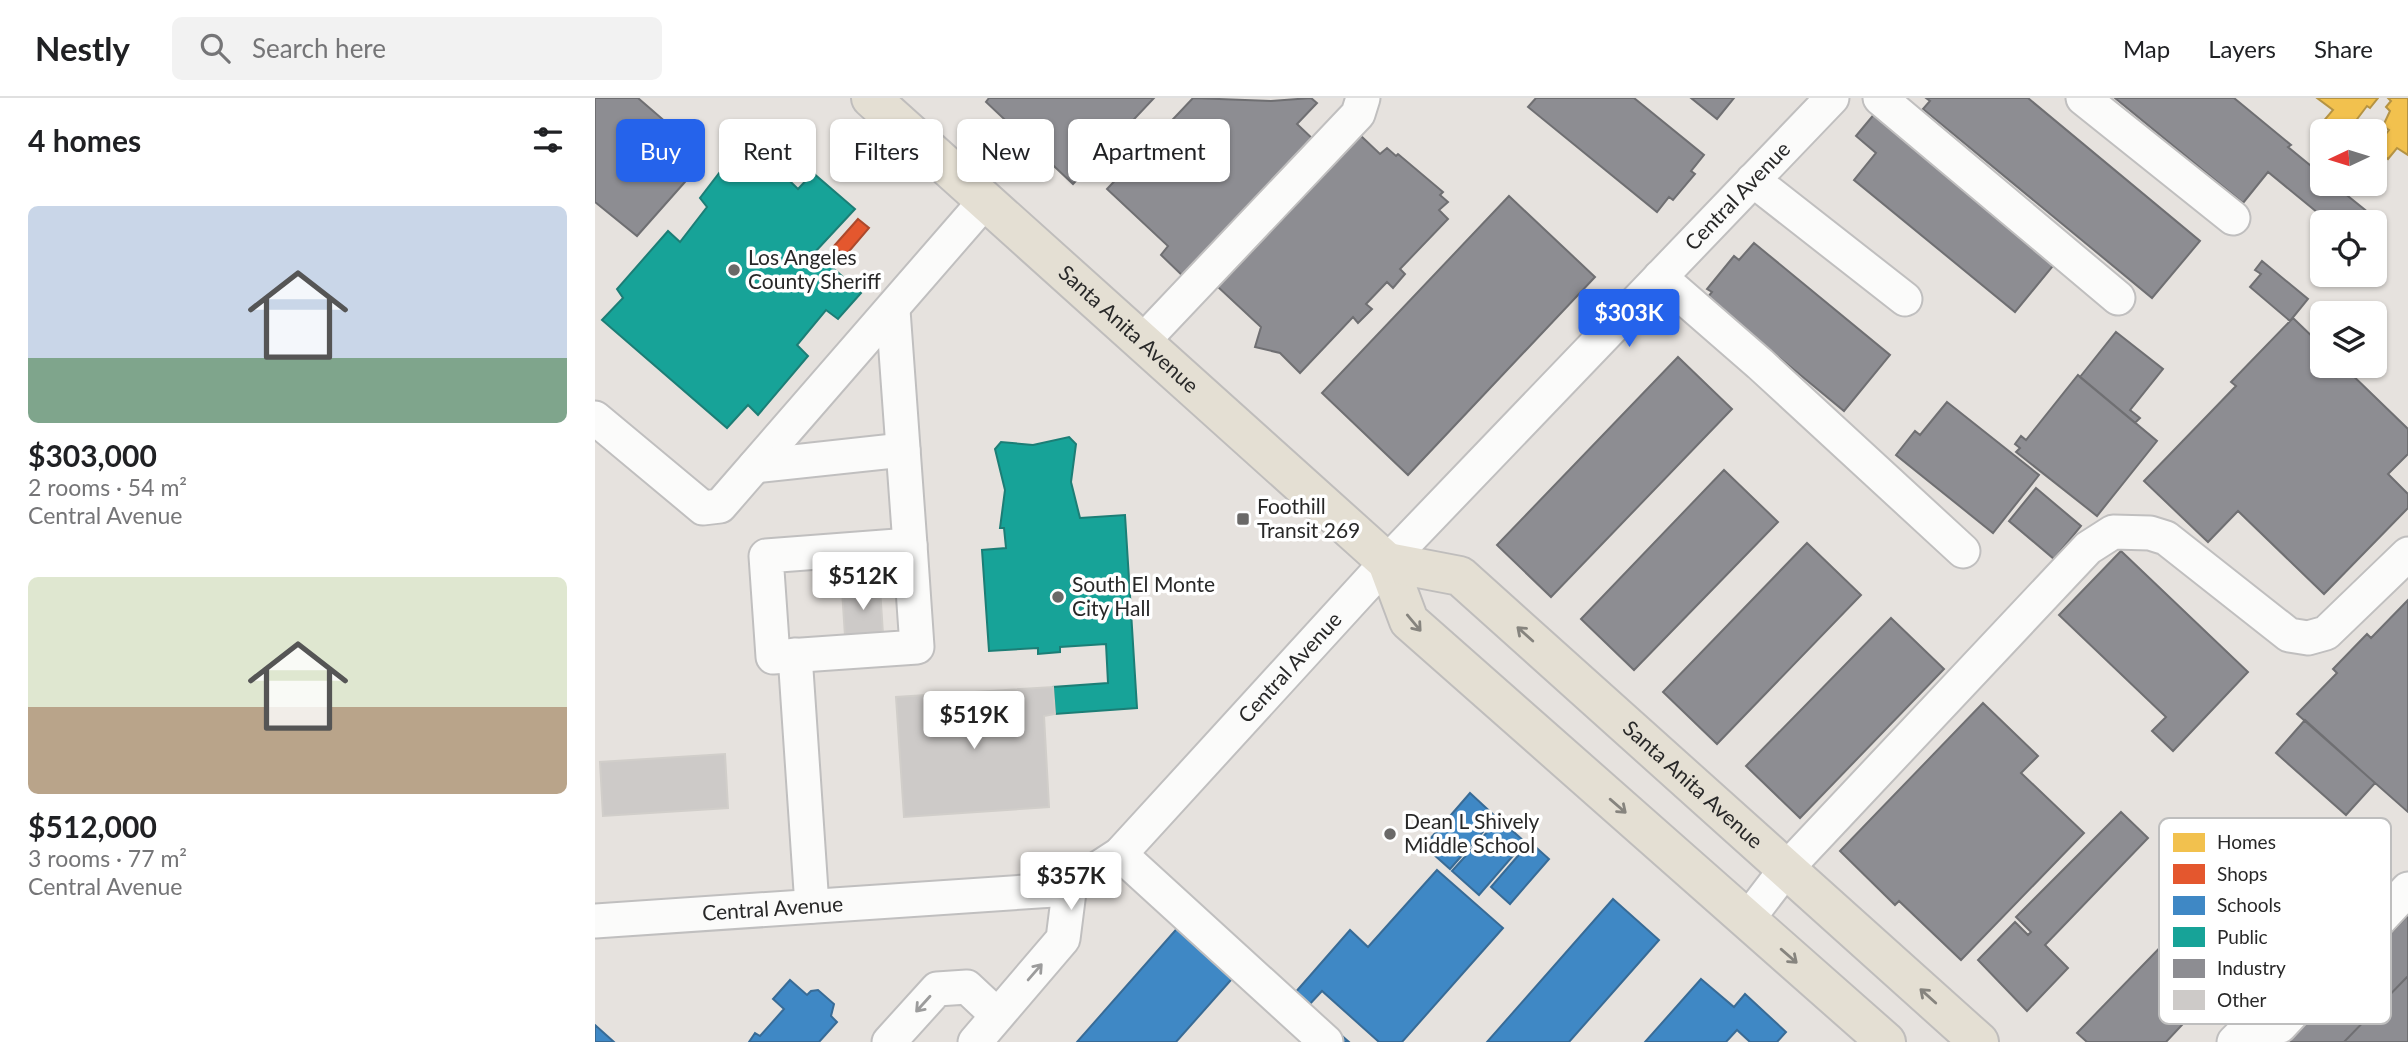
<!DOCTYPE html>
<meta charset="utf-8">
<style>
:root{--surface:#fff;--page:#f2f2f2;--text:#202124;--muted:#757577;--line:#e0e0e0;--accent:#2563eb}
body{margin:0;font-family:Lato,sans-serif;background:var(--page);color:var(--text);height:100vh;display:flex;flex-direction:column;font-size:26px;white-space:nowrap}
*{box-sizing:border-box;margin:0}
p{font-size:23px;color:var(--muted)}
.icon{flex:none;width:38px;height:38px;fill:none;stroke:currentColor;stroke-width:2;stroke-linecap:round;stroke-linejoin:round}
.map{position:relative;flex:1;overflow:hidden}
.sheet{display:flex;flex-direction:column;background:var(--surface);width:595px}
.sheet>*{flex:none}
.top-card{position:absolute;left:21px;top:21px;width:665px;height:63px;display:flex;gap:14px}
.needle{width:46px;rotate:266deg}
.controls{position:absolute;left:1715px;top:21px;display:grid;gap:14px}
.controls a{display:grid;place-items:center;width:77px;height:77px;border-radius:10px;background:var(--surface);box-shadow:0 2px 5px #0004;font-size:35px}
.price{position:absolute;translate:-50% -60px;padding:0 16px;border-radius:7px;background:#fff;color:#222;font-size:23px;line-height:46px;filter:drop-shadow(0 2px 4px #0008)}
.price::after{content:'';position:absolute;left:50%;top:42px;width:21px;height:16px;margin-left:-10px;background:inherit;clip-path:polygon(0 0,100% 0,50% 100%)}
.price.on{background:var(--accent);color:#fff}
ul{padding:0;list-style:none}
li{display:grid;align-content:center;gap:14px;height:371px;padding:0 28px}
li span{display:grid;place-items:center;height:217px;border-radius:10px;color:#555}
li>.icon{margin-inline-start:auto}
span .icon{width:126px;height:126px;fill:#fffc;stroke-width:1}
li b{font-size:30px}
h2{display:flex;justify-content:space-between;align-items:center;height:84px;padding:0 28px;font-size:30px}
.chip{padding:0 24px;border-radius:10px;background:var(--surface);box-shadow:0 2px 5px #0004;font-size:24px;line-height:63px}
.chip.on{background:var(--accent);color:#fff}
header{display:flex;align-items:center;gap:42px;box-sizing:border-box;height:98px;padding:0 35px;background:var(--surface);border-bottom:2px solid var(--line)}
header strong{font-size:33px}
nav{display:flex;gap:38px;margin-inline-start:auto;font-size:24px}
.search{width:490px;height:63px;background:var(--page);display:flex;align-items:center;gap:18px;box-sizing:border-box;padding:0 24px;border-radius:10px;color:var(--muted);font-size:26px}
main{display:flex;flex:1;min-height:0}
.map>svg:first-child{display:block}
</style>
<header>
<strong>Nestly</strong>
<div class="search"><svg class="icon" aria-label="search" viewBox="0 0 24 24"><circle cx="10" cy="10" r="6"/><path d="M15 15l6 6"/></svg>Search here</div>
<nav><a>Map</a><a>Layers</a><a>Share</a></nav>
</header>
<main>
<section class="sheet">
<h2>4 homes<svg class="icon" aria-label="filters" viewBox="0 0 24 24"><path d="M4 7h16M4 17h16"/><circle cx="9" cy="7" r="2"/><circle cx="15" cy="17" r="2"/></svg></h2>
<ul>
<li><span style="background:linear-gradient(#c9d6e8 70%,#7fa58c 0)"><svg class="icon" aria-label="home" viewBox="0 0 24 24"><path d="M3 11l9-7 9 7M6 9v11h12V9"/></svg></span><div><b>$303,000</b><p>2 rooms · 54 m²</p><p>Central Avenue</p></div></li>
<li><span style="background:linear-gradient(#dfe7d0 60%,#b9a48a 0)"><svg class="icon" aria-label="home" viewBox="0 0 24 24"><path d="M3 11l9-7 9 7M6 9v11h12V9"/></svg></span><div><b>$512,000</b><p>3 rooms · 77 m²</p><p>Central Avenue</p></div></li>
</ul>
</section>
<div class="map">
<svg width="1813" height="944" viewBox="0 0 1813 944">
<rect width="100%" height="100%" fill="#e6e2de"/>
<path fill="#f2c14e" stroke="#b59343" stroke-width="2" d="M1722 0H1783L1775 10 1772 8 1753 33H1735L1726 26 1738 12Z
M1793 0H1813V57L1802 50 1793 61 1780 50 1794 32 1788 28 1795 13 1791 9 1796 3Z"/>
<path fill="#e4572e" stroke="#ac492c" stroke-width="2" d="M263 121 274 130 250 158 239 148Z"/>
<path fill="#3f88c5" stroke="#386b96" stroke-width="2" d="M875 695 901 719 855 771 829 748Z
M904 721 930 744 884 797 857 773Z
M935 744 954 761 915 806 896 789Z
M842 772 908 830 807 944H784L727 893 713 908 754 944H723L643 874 581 944H482L601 809 699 896 755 832 773 849Z
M1018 801 1064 842 974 944H892Z
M1106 881 1139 909 1150 896 1191 934 1182 944H1155L1142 932 1131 944H1050Z
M195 882 212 897 216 893 223 892 239 906 236 918 242 924 224 944H154L160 935 165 938 189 911 178 901Z
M0 927 19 944H0Z"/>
<path fill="#17a398" stroke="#1c7e76" stroke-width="2" d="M159 48 203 91 218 75 260 111 220 154 266 195 243 221 231 212 202 247 213 258 163 317 153 307 132 330 7 222 28 200 22 191 73 133 85 144 112 109 105 100 128 70 134 79Z
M474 339 481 346 476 384 485 420 530 417 542 610 460 616 458 589 513 585 511 546 465 549V554L443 556V550L394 553 387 452 411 450 409 430H405L410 392 400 351 406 344 438 347Z"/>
<path fill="#8d8d92" stroke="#6f6f72" stroke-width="2" d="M0 0H43L87 38 73 55 97 76 42 138 0 104Z
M394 0H559L478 86 391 4Z
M598 0 676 3 716 0 722 5 702 26 721 44 591 181 566 157 573 148 512 91Z
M941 0H1039L1109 57 1096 73 1100 76 1078 102 1074 99 1062 114 933 9Z
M1096 0H1139L1122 21Z
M1331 0H1433L1605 143 1557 200 1328 11 1335 3Z
M1520 0H1639L1696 47 1693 49 1727 77V86H1738L1785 124 1780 130V124H1734L1673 74 1648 105Z
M1281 14 1462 163 1420 214 1259 82 1281 55 1261 38Z
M766 38 785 56 792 50 801 58 803 56 848 94 845 97 853 104 844 112 853 121 805 171 810 176 798 190 792 184 771 206 777 211 763 225 758 219 705 275 685 255 660 249 666 229 623 189Z
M914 98 1000 179 813 377 727 295Z
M1159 145 1295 257 1249 313 1112 200 1117 194 1112 191 1139 158 1144 162Z
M1667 163 1713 201 1695 223 1655 189 1666 176 1660 172Z
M1698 220 1727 248V268H1748L1813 331V356L1793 376 1813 396V410L1729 496 1643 413 1613 444 1549 383 1641 288 1636 284Z
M1521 234 1568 271 1535 312 1545 320 1540 325 1485 279Z
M1083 259 1137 311 956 499 902 447Z
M1483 277 1562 343 1502 418 1421 354 1425 350 1420 346 1426 338 1431 342Z
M1352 304 1444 377 1398 435 1301 357 1320 333 1325 337Z
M1129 372 1183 424 1039 572 986 521Z
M1441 390 1486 428 1459 461 1414 423Z
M1212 445 1266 497 1122 646 1068 594Z
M1526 453 1653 574 1578 653 1557 633 1571 619 1464 517Z
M1813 502V714L1702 616 1742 575 1738 571 1772 536 1776 540Z
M1296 520 1349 571 1205 720 1151 668Z
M1388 605 1443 658 1426 675 1489 735 1366 862 1304 803 1300 807 1245 753Z
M1710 622 1780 685 1751 717 1681 655Z
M1526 714 1553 740 1450 847 1473 870 1432 913 1383 862 1420 824 1433 837 1436 834 1421 819Z
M1620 817 1624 822 1629 817 1659 850 1571 944H1492L1482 935 1583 831 1600 847 1607 840 1602 835Z
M1813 817V878L1749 944H1690Z
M1813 878V944H1749Z"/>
<path fill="#cdcac8" stroke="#d1ceca" stroke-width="2" d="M285 490 288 536 250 538 247 492Z
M458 589 460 616 449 618 454 709 309 719 301 599Z
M130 656 133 710 8 718 5 664Z"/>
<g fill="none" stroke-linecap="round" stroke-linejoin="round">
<g stroke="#c0bfbf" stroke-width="37">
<g id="minor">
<path d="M1285 0 1523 200"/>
<path d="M1488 0 1638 120"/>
<path d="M1158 82 1310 201"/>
<path d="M1065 179 1165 266 1368 453"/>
<path d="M298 212 315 447"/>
<path d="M548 243 763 16 768 0"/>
<path d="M0 320 108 410 125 408 391 102"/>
<path d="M160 368 308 352"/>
<path d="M315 447 322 549 178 559 171 458Z"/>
<path d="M200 557 217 808"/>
<path d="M525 756 731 944"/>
<path d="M1152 822 1191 771 1493 450 1518 434 1555 435 1571 440 1694 537 1713 540 1731 535 1813 456"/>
<path id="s1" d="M0 823 459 792 485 782 525 756 792 464 1237 0"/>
<path d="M294 944 342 891 372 889 402 917"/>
<path d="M380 944 468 841 475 786"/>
<path d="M1639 944 1646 937 1685 928 1813 791"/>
</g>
</g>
<g stroke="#bfbdbc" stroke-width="42">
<g id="major">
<path id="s2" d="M276 0 792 464 814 523 1291 944"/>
<path id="s3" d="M792 464 865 478 1384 944"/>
</g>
</g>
<use href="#minor" stroke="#fbfbfa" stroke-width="33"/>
<use href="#major" stroke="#e4dfd3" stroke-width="38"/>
</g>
<defs><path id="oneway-shaft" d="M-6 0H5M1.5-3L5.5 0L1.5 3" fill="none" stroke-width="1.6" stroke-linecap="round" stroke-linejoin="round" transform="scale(1.75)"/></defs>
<g stroke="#86847e">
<use href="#oneway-shaft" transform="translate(819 525) rotate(50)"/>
<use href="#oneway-shaft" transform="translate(930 536) rotate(-138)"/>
<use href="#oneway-shaft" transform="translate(1023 708) rotate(41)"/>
<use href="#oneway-shaft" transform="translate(1194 858) rotate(41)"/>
<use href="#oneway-shaft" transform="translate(1333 898) rotate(-138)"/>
</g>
<g stroke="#9c9c9c">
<use href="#oneway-shaft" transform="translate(440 874) rotate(-49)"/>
<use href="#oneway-shaft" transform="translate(328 906) rotate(132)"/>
</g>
<g fill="#6a6968" stroke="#fff" stroke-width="2.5">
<circle cx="139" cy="172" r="7"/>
<rect x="641" y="414" width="14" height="14" rx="3.5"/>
<circle cx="463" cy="499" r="7"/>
<circle cx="795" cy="736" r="7"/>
</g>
<g text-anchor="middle" stroke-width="7" stroke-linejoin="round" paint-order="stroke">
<g font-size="21" fill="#282828" stroke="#fff">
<text dy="7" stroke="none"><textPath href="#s1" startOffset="1438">Central Avenue</textPath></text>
<text dy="7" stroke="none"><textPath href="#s2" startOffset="346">Santa Anita Avenue</textPath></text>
<text dy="7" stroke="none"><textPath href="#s1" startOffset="788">Central Avenue</textPath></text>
<text dy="7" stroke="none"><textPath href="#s3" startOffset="387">Santa Anita Avenue</textPath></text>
<text dy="7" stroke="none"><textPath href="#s1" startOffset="178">Central Avenue</textPath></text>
</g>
<g font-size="21" fill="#282828" stroke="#fff" text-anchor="start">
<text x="153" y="167">Los Angeles<tspan x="153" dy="24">County Sheriff</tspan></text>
<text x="662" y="416">Foothill<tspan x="662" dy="24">Transit 269</tspan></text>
<text x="477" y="494">South El Monte<tspan x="477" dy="24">City Hall</tspan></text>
<text x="809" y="731">Dean L Shively<tspan x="809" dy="24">Middle School</tspan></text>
</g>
</g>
<rect x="1564" y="720" width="232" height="206" rx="10" fill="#fff" stroke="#bebebe" stroke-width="2"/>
<rect x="1578" y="735" width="32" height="19" fill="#f2c14e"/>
<rect x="1578" y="766" width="32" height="20" fill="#e4572e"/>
<rect x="1578" y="798" width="32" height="19" fill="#3f88c5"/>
<rect x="1578" y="829" width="32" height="20" fill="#17a398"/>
<rect x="1578" y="861" width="32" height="19" fill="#8d8d92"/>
<rect x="1578" y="892" width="32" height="20" fill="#cdcac8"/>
<g font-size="19" fill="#282828">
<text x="1622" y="751">Homes</text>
<text x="1622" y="783">Shops</text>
<text x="1622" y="814">Schools</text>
<text x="1622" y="846">Public</text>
<text x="1622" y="877">Industry</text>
<text x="1622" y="909">Other</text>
</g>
</svg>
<div class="controls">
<a><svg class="needle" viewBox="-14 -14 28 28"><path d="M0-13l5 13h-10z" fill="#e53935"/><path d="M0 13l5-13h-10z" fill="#757577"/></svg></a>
<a><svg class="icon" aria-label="locate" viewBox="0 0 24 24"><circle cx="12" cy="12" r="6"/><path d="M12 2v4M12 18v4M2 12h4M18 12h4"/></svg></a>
<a><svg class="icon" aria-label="layers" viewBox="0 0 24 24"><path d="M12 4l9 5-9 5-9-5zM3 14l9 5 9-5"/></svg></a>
</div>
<b class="price on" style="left:1034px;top:251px">$303K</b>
<b class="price" style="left:268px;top:514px">$512K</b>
<b class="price" style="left:379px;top:653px">$519K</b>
<b class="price" style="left:476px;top:814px">$357K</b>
<div class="top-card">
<a class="chip on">Buy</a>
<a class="chip">Rent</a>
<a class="chip">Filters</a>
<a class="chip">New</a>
<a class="chip">Apartment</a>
</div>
</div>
</main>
